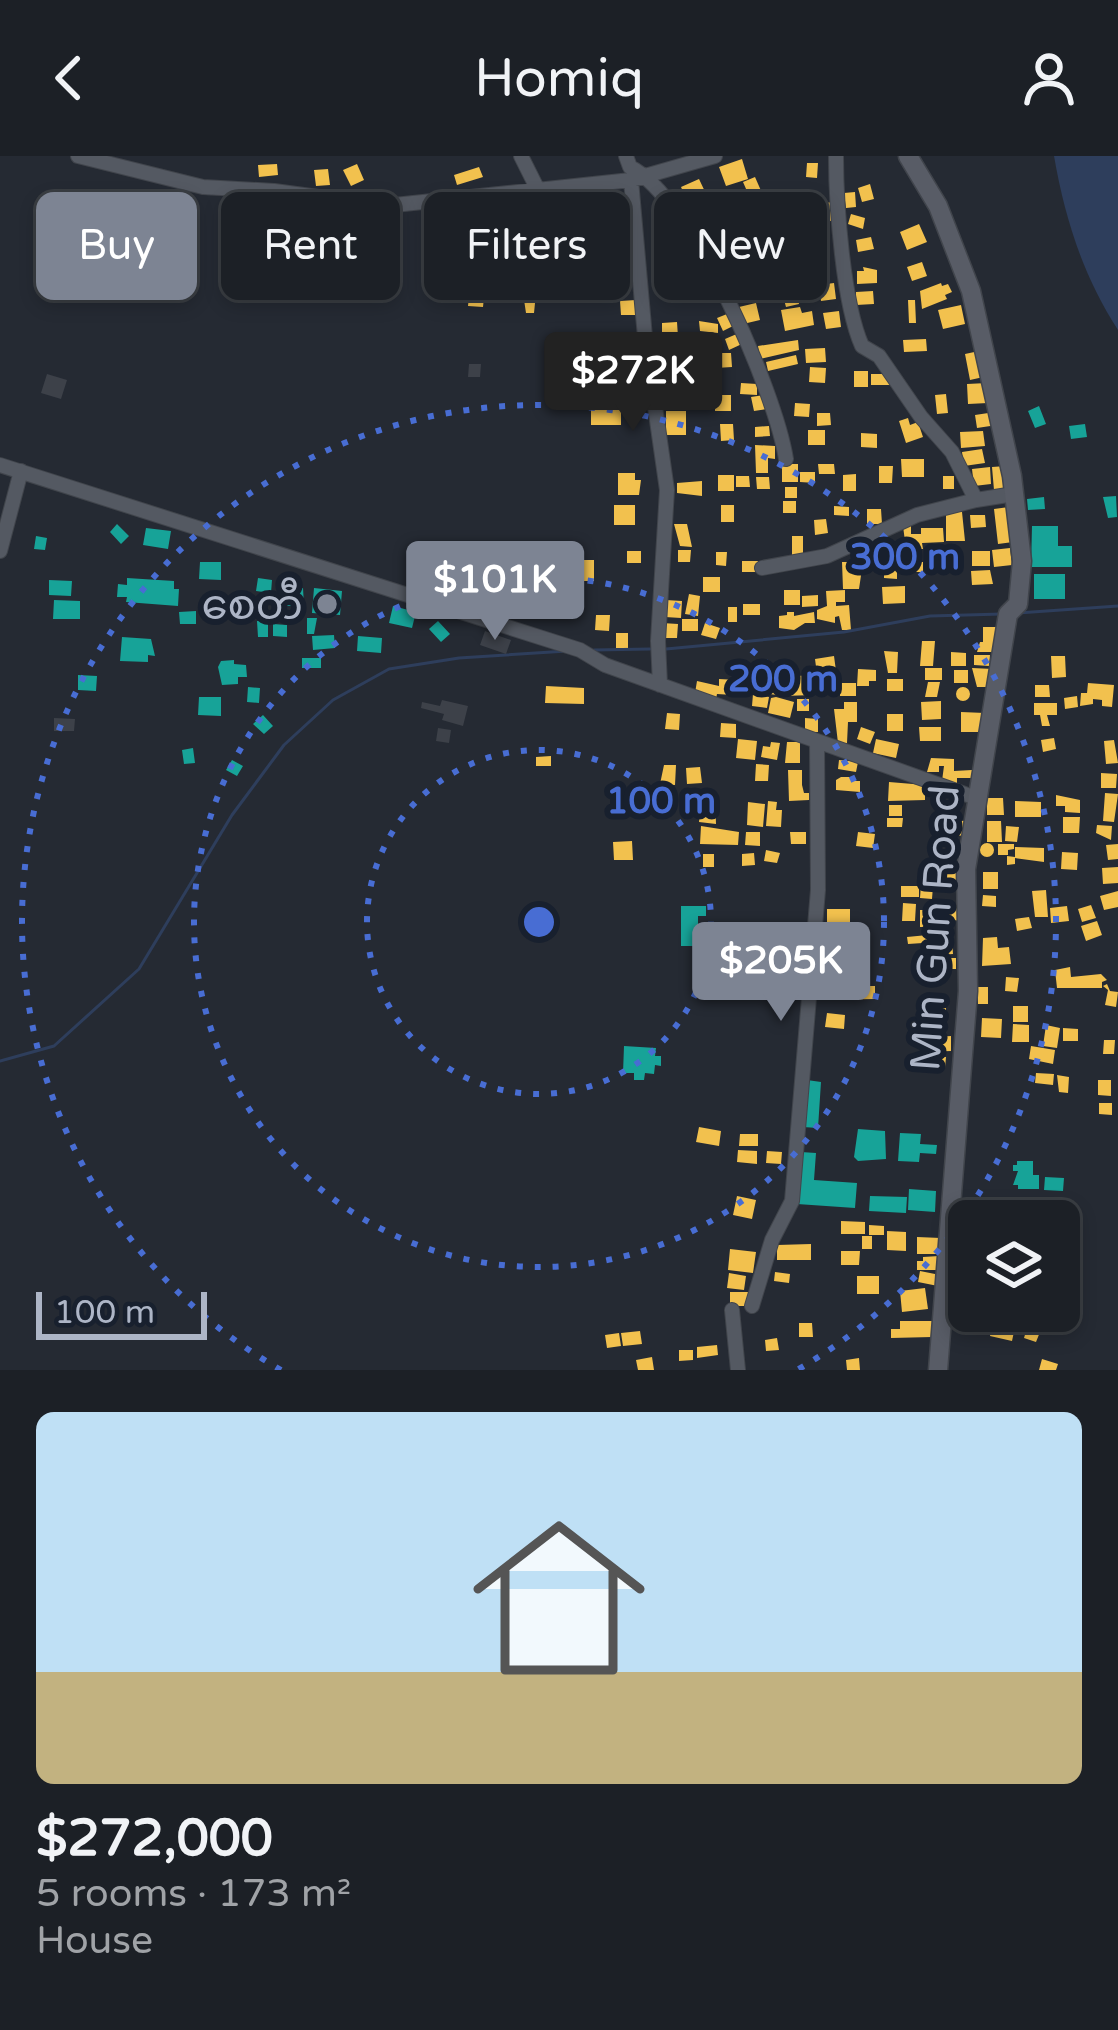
<!DOCTYPE html>
<meta charset="utf-8">
<style>
:root{--surface:#1c2026;--page:#292d32;--text:#f1f3f6;--muted:#a0a3a7;--line:#3a3e43;--accent:#7d8493}
body{margin:0;font-family:"Varela Round","Noto Sans Myanmar",sans-serif;background:var(--page);color:var(--text);height:100vh;display:flex;flex-direction:column;font-size:45px;white-space:nowrap}
*{box-sizing:border-box;margin:0}
p{font-size:39px;color:var(--muted)}
.icon{flex:none;width:66px;height:66px;fill:none;stroke:currentColor;stroke-width:2;stroke-linecap:round;stroke-linejoin:round}
.map{position:relative;height:1214px;overflow:hidden}
.side{display:flex;flex-direction:column;background:var(--surface);flex:1}
.side>*{flex:none}
.hud{position:absolute;left:36px;top:36px;width:1047px;height:108px;display:flex;gap:24px}
.buttons{position:absolute;left:948px;top:1044px;display:grid;gap:24px}
.buttons a{display:grid;place-items:center;width:132px;height:132px;border-radius:18px;background:var(--surface);box-shadow:0 6px 18px #0003,0 0 0 3px var(--line);font-size:60px}
.scale{position:absolute;left:36px;bottom:30px;width:171px;box-sizing:border-box;padding-left:12px;border:6px solid #adb5c6;border-top:0;font-size:33px;line-height:42px;white-space:nowrap;color:#adb5c6;-webkit-text-stroke:9px #18202e;paint-order:stroke}
.price{position:absolute;translate:-50% -102px;padding:0 27px;border-radius:12px;background:var(--accent);color:#fff;font-size:39px;line-height:78px;filter:drop-shadow(0 3px 6px #0008)}
.price::after{content:'';position:absolute;left:50%;top:72px;width:36px;height:27px;margin-left:-18px;background:inherit;clip-path:polygon(0 0,100% 0,50% 100%)}
.price.current{background:#222;color:#fff}
ul{padding:0;list-style:none}
li{display:grid;align-content:center;gap:24px;height:636px;padding:0 36px}
li span{display:grid;place-items:center;height:372px;border-radius:18px;color:#555}
li>.icon{margin-inline-start:auto}
span .icon{width:216px;height:216px;fill:#fffc;stroke-width:1}
li b{font-size:51px}
.chip{padding:0 42px;border-radius:18px;background:var(--surface);box-shadow:0 6px 18px #0003,0 0 0 3px var(--line);font-size:42px;line-height:108px}
.chip.current{background:var(--accent);color:#fff}
header{display:flex;justify-content:space-between;align-items:center;height:156px;padding:0 36px;background:var(--surface);font-size:54px;font-weight:600}
.map>svg:first-child{display:block}
</style>
<header><svg class="icon" aria-label="back" viewBox="0 0 24 24"><path d="M15 5l-7 7 7 7"/></svg>Homiq<svg class="icon" aria-label="person" viewBox="0 0 24 24"><circle cx="12" cy="8" r="4"/><path d="M4 21q1-7 8-7t8 7"/></svg></header>
<div class="map">
<svg width="1118" height="1214" viewBox="0 0 1118 1214">
<rect width="100%" height="100%" fill="#252a33"/>
<path fill="#2e3e5c" d="M1054 0H1118V174C1083 120 1065 63 1054 0Z"/>
<path fill="#f2c14e" d="M742 3 748 23 726 30 719 11Z
M807 7H818L817 22 806 21Z
M277 8 278 19 259 21 258 9Z
M357 8 364 24 351 30 343 14Z
M479 11 483 21 457 29 454 19Z
M328 13 330 29 316 30 314 14Z
M755 21 762 37 750 42 743 26Z
M699 23 708 42 687 45 681 31Z
M870 28 874 43 862 46 858 32Z
M855 36 856 51 846 52 844 37Z
M596 38 597 48 573 50 572 40Z
M560 40V52L544 53 543 42Z
M275 45 292 47 289 68 273 66Z
M832 46 835 64 820 67 818 58 810 60 808 50Z
M295 48 314 49 311 73 293 71Z
M560 58 561 69 544 70 543 60Z
M585 58H596L597 73 602 72 603 80H626V92H604V87L577 89 576 74H586Z
M607 58H619L620 70H607Z
M851 58 865 62 863 73 848 68Z
M704 60 708 71 691 76 687 65Z
M428 66 441 67 440 79 427 78Z
M803 66 805 82 796 83 794 67Z
M919 68 927 86 907 94 900 76Z
M668 75 671 86 654 91 651 80Z
M353 77 365 80 360 100 353 99 355 93 350 91Z
M552 77H570L569 95H552Z
M871 81 874 93 858 96 856 84Z
M429 88 450 91 449 103 427 100Z
M788 88 790 99 774 101 773 89Z
M485 93H497L498 107H485Z
M822 97 824 108 809 111 806 100Z
M682 98 686 110 676 114 671 101Z
M593 101 594 113 581 114 580 102Z
M787 101 790 118 763 122 760 105Z
M922 106 927 120 912 125 907 111Z
M863 111 877 114V127L857 128V115H864Z
M603 124 604 140 589 141 588 125Z
M554 126 568 127V141H553Z
M834 127 836 143 821 145 819 129Z
M941 127 942 130 948 128 952 136 945 139 947 143 922 153 920 135Z
M873 135 874 148 856 149V136Z
M523 137H536L534 157H526Z
M797 137 799 148 786 151 783 140Z
M469 140 484 141 483 151 468 150Z
M636 144V159H621L620 145Z
M908 144H915L916 167H909Z
M756 147 760 164 743 168 739 151Z
M961 149 965 168 943 173 938 154Z
M800 151 802 157 812 155 814 169 785 175 781 154Z
M839 155 841 171 826 173 823 157Z
M727 158 733 170 723 175 717 162Z
M699 165 718 168V177L700 175Z
M677 166 678 181H662V167Z
M739 177 744 187 729 194 725 183Z
M926 183 927 195 904 196 903 184Z
M798 184 799 194 760 203 758 190Z
M673 188V212L658 213 657 202H651V189Z
M825 192 826 206 806 207 805 193Z
M979 195 988 220 970 224 965 198Z
M684 196H702L703 210 685 211Z
M716 197H731L732 211 716 212Z
M617 199H628V216H617Z
M796 199 798 208 768 215 766 206Z
M810 211 826 212 825 227 809 226Z
M677 214 678 229H668L667 215Z
M687 215H696L699 235H689Z
M854 215H868V231H854Z
M871 218H886L891 221V229H871Z
M741 227 757 228V239L740 238Z
M987 227 988 247 968 248 967 228Z
M661 238H673V251L662 252Z
M946 238 948 257 937 258 935 239Z
M591 239H621V269H591Z
M715 239H731V255H715Z
M764 239 767 253 754 255 751 241Z
M795 247 810 248 809 261 794 260Z
M666 255H686V279H666Z
M995 256 997 269 977 272 975 259Z
M817 257H830L831 269 817 270Z
M908 262 910 269 918 266 923 281 906 287 899 265Z
M720 268H733L734 284 721 285Z
M769 270 770 280 755 281V271Z
M808 274H825V289H808Z
M983 275 985 290 961 292 960 276Z
M861 277 877 278V292L861 291Z
M755 289 775 290V303L768 302V317H756Z
M982 293 985 307 964 310 962 296Z
M901 303H924V321H902Z
M782 308H798V326H782Z
M818 308H834L835 318H819Z
M879 310H893L892 327H879Z
M1006 310 1008 332 994 334 992 311Z
M990 311 991 328 974 330 972 313Z
M800 316H815V327L800 326Z
M618 317H635V324H641L639 339H618Z
M856 318V335H843V319Z
M718 319H734V335H718Z
M736 320H749L750 331H736Z
M943 320H954V333H943Z
M756 321H769L770 333H757Z
M702 325V340L677 337V327Z
M785 331H797V342H785Z
M783 345H796V357H783Z
M614 349H635V369H614Z
M721 349H734V366H721Z
M834 350 849 351V360L834 359Z
M1009 351 1013 386 998 388 994 353Z
M867 353H881L882 368H867Z
M946 356H962L965 385H946Z
M970 359H985L986 371 971 372Z
M826 363 828 377 815 379 814 364Z
M674 368H687L692 391 680 390Z
M911 369V378H921V372H943L944 386 922 387 923 393H906L903 370Z
M792 380H803V402H792Z
M1010 392 1012 409 994 411 992 394Z
M678 394H691L690 406H678Z
M627 395H641V407H627Z
M972 395H990V410H972Z
M716 396H727L726 410 716 409Z
M579 404H594V425H579Z
M742 405H758V416H742Z
M842 406H863L859 433H843Z
M909 406H923V416H909Z
M884 409H897V423L884 422Z
M990 414 993 428 972 429 971 415Z
M703 421H720V436H703Z
M905 430V447L883 448 882 431Z
M784 434H800V449H784Z
M845 434V446H836V450L849 449 851 474H842L839 460 835 461V467L817 463V454L827 450 826 435Z
M689 438 700 440 698 460 685 458Z
M818 439V450L802 451V440Z
M666 444 682 445 681 462 665 461Z
M743 448H760V459H743Z
M728 451H737V466H728Z
M787 456H794V460L814 456 815 467H805L794 474 779 472V460L787 459Z
M596 459H610L609 475 595 474Z
M682 463H698V475H682Z
M662 467 678 468 677 482H661Z
M705 467 720 472 716 483 701 479Z
M983 471H996L993 496H977L980 486H983Z
M616 477H628V492H616Z
M922 485H935L933 510H920Z
M884 495 898 496 897 517H888Z
M951 496 966 497V510H951Z
M974 499H990L989 510 974 509Z
M834 500 836 515 817 518 815 503Z
M1051 500H1065L1066 521 1052 522Z
M925 512H942V524H925Z
M972 512 993 513 992 531H977Z
M858 513 876 514V525H869V530H857Z
M954 514H968V527H954Z
M756 519 779 522 777 539 754 536Z
M813 519V539L783 540V531L796 530V520Z
M835 519 837 535 818 537 816 521Z
M719 523 737 524 733 539 717 538 716 543 695 537 697 525 719 530Z
M887 523H903V535H887Z
M928 526H940L937 541H925Z
M840 527H856V540H840Z
M1088 527 1114 529 1112 551 1102 550V544L1093 543V548L1080 550 1081 537H1087Z
M1035 529H1049L1050 541H1035Z
M546 530 584 532V548L545 547Z
M956 538a7 7 0 1 1 14 0a7 7 0 1 1-14 0Z
M753 538 769 541 767 552 752 550Z
M1077 540 1078 551 1065 553 1064 542Z
M776 541 794 546 790 562 768 557 771 542Z
M797 543H809V555H797Z
M941 545V563L922 564 921 546Z
M844 546H857V566H848L847 587H838L834 553H844Z
M1034 547H1057V559H1047L1050 570H1042L1040 559H1034Z
M961 556 985 557 981 576H961Z
M667 557 680 558 679 574 665 573Z
M887 558H903V575H887Z
M805 562 818 563V576H805Z
M721 567 736 568V582L720 581Z
M861 571 875 576 870 588 857 583Z
M919 571H941V585H920Z
M1054 582 1056 593 1043 596 1041 584Z
M738 583 757 585 755 604 736 602Z
M876 583 899 588 896 602 873 597Z
M1114 584 1118 607 1106 608 1104 585Z
M771 586 780 587 777 604 761 601 763 590 770 591Z
M787 586H800V607H785Z
M551 600V610H536V601Z
M931 602 954 603V615L972 614V622H957V629L942 625 944 610H939V616H927Z
M839 604 858 606 856 616 838 613Z
M756 608 769 609 768 625H755Z
M664 609H676L675 629 660 628Z
M700 611 702 627 687 628 686 612Z
M788 614H802V629L804 637H809V644L789 645Z
M1101 617 1117 618 1116 632H1101Z
M841 621H855V625H860V636L836 634V624Z
M889 626 925 629V644L888 645Z
M692 637 715 639 716 668 699 666 700 656 690 655Z
M1105 637 1118 638 1114 666 1103 665Z
M1056 639 1080 644V657L1065 656V650H1056Z
M987 642H1003L1004 659H987Z
M768 645 777 646 776 654H782L781 671 766 670Z
M1015 645 1041 646V661H1015Z
M748 646 765 648 763 671 747 669Z
M889 649H902V660H889Z
M1063 661H1080L1079 677H1063Z
M887 662H903L902 671H887Z
M953 664 965 665 967 680 951 679Z
M987 665H1001L1002 686H987Z
M1097 669 1112 670 1111 684 1096 677Z
M701 670 739 676 738 689 700 688Z
M1006 670 1019 671 1017 686 1005 685Z
M746 676H760V690L745 689Z
M790 676H806V688H791Z
M858 676 875 678 873 692 856 690Z
M632 685 633 704H614L613 686Z
M949 686H961V701L949 702Z
M980 694a7 7 0 1 1 14 0a7 7 0 1 1-14 0Z
M998 688H1014V693L1008 694V699H998Z
M1118 688V703L1108 704 1106 689Z
M1015 691 1044 692V706L1015 702V708L1007 709V700L1015 701Z
M766 694 780 697 777 707 764 705Z
M1062 696 1078 697 1077 714 1061 713Z
M754 697 755 709 742 710V698Z
M703 698H714V711H703Z
M921 710 938 712 936 722 920 720Z
M1118 711V727L1103 728 1102 712Z
M944 714 959 716 957 731 942 728Z
M983 716H998V733H983Z
M921 728 933 730 932 743 920 742Z
M901 730H919V741H901Z
M1046 734 1048 761H1035L1032 735Z
M1118 735V751L1104 754 1100 740Z
M983 739 996 740V751L982 750Z
M903 747 916 748 915 765H902Z
M950 748 962 749 960 765 948 763Z
M1091 749 1096 762 1082 766 1078 753Z
M1067 750 1069 765 1051 767 1050 752Z
M827 753H850V771L827 772Z
M920 754H930V771H920Z
M1029 761 1032 772 1017 775 1015 763Z
M1097 765 1102 779 1086 785 1081 770Z
M829 775 860 778 859 792 827 791Z
M938 778 939 786 952 785 953 798 924 800 923 787 908 788 907 781Z
M997 781 998 792 1009 791 1011 808 982 810 983 782Z
M937 802H956V813H937Z
M1070 811 1071 821 1101 818 1107 824 1102 826V832H1057L1055 814Z
M854 812H869V830H875V843L819 844V830L852 828Z
M1006 821 1019 822 1017 836 1005 835Z
M1107 828 1110 835 1118 836 1116 851 1105 849 1108 834 1103 830Z
M978 831H988V848H978Z
M926 850 946 852V865L925 863Z
M1013 850H1028V866H1013Z
M827 857 845 859 844 873 825 871Z
M982 862 1002 863 1001 882 981 881Z
M1013 868 1029 869V886H1012Z
M921 869H935V881L951 880V895L922 896Z
M1046 869 1060 872 1057 892 1043 890Z
M1063 872 1078 873V885H1063Z
M1104 884H1115L1114 898H1103Z
M1031 890 1055 894 1053 908 1029 903Z
M932 900 946 901 945 912 931 911Z
M1036 917 1054 918 1053 929 1035 927Z
M1057 919 1069 921 1068 937 1059 936Z
M1098 924H1111V940L1098 939Z
M1099 947H1112V959L1099 958Z
M699 971 721 975 719 990 696 986Z
M740 978H758V990H739Z
M738 994 757 995V1008L737 1006Z
M767 995 782 996 781 1008 766 1007Z
M737 1040 756 1044 752 1063 733 1059Z
M841 1065 865 1066V1078H841Z
M869 1069 884 1070V1079H869Z
M887 1075 906 1076V1095L887 1094Z
M862 1080H872V1093H862Z
M917 1081 941 1082 940 1098H917Z
M811 1088V1104H777V1089Z
M730 1093 756 1096 753 1117 728 1114Z
M841 1095H860L859 1109H841Z
M939 1100V1114H917V1105H923V1101Z
M920 1115 940 1119 938 1130 918 1126Z
M775 1116 790 1118 789 1127 774 1125Z
M729 1117 746 1120 744 1134 727 1132Z
M857 1120H879V1138H857Z
M925 1132 928 1153 902 1156 900 1135Z
M730 1136H748V1150H730Z
M1059 1139 1076 1140V1156L1059 1155Z
M1058 1159 1073 1161 1070 1176 1056 1173Z
M900 1165H932V1181L891 1182V1173H900Z
M993 1166 1015 1171 1012 1185 990 1180Z
M799 1167H812L813 1181H799Z
M1027 1172 1040 1176 1036 1186 1024 1182Z
M640 1175 642 1188 623 1190 621 1177Z
M619 1177 621 1190 607 1192 605 1179Z
M777 1182 779 1194 766 1195 765 1184Z
M717 1189 718 1199 697 1202V1191Z
M679 1194H693V1204L679 1205Z
M652 1201 654 1214H638L636 1204Z
M859 1202 860 1214H847L846 1204Z
M1042 1203 1058 1208 1056 1214H1039Z"/>
<path fill="#17a398" d="M1039 250 1046 268 1035 272 1028 255Z
M1085 268 1087 281 1071 283 1069 270Z
M1116 340 1117 361 1108 362 1103 341Z
M1044 341 1045 353 1028 354 1027 343Z
M117 368 129 380 121 388 110 376Z
M1032 370H1058V390H1072V411H1031Z
M146 372 171 375 168 393 143 389Z
M36 380 47 382 45 394 34 393Z
M200 406H221V424L199 423Z
M1034 418H1065V443H1034Z
M127 422 174 425V433H179L178 450 126 446 127 441H117L118 428 127 429Z
M258 422 272 424 271 437 256 435Z
M49 424 72 425 71 440 49 439Z
M287 432H303L304 450H287Z
M314 432 342 435 340 459 312 457Z
M54 444 80 445V463H53Z
M393 450 416 456 412 472 389 467Z
M196 455V468H180L179 456Z
M307 462H317L314 478H307Z
M268 464V481H258L257 465Z
M438 465 450 478 441 486 429 473Z
M273 468 287 469V481L273 480Z
M334 479 335 492 313 494 312 480Z
M358 480 382 482 381 497 357 495Z
M122 481 151 483 155 500 148 499V506L120 505Z
M302 502H321V512H302Z
M234 504V508L246 509 247 521H238V528L222 529 218 511 221 505Z
M78 519 97 520 96 535 78 534Z
M248 531 260 532 259 547 247 546Z
M199 541H221V560L198 559Z
M263 559 273 570 264 578 253 568Z
M193 592 195 607 184 608 182 594Z
M232 604 243 610 237 620 226 614Z
M681 750H706V760H698V782H707V790H681Z
M723 793 724 804H711L710 794Z
M624 890 656 892 655 900H661V910L655 909 654 918 645 917 644 924H634V917H623Z
M807 924 821 926 818 972 803 971Z
M858 973 885 975 886 1003 858 1005 854 1001Z
M900 977 921 978 920 988 937 989 936 998 920 997 919 1006 898 1005Z
M801 996 816 997 814 1024 857 1027 855 1052 797 1048Z
M1017 1005H1033V1019H1039V1033H1018V1029H1013L1018 1015H1013V1009H1017Z
M1045 1021 1064 1022 1063 1035 1044 1034Z
M909 1033 936 1035 935 1056 908 1054Z
M870 1040 907 1041 906 1057 869 1055Z"/>
<g fill="none" stroke-linecap="round" stroke-linejoin="round">
<path stroke="#2e3e5c" stroke-width="3" d="M1018 457 1118 450
M666 493 844 476 930 460 1002 458
M594 494 650 493
M0 905 54 890 139 813 232 659 284 589 333 544 389 513 459 502 567 495"/>
</g>
<path fill="#3d4149" d="M469 208H481L480 221H468Z
M47 218 67 224 61 243 41 237Z
M464 413 487 419 481 441 465 437 467 427 461 425Z
M485 475 511 484 506 498 480 489Z
M442 544 468 550 463 570 442 564 444 558 421 552 422 546 440 550Z
M54 562 75 563 74 575H54Z
M438 572 451 574 449 587 436 585Z"/>
<g fill="none" stroke-linecap="round" stroke-linejoin="round">
<g stroke="#41454c" stroke-width="16">
<path id="street" d="M78 0 203 31 274 35 385 50 631 24 715 0
M521 0 538 34
M626 0 630 11C692 42 775 234 786 303
M836 0C836 49 843 147 862 190L879 200 921 261 952 296 976 344 1014 338
M631 24 645 181 667 334 658 485 660 529
M0 309 580 494 605 509 976 642
M0 395 21 315
M762 412 827 400 917 359 976 344
M752 1150 772 1084 792 1045 818 734 817 585
M732 1154 738 1214"/>
</g>
<g stroke="#41454c" stroke-width="21">
<path id="secondary" d="M908 0 938 50 971 135 1012 320 1022 405 1018 448 1008 458 966 713 968 835 938 1214"/>
</g>
<use href="#street" stroke="#545962" stroke-width="14"/>
<use href="#secondary" stroke="#585c66" stroke-width="18"/>
</g>
<g fill="none" stroke="#486dd3" stroke-width="6" stroke-dasharray="6 12">
<circle cx="539" cy="766" r="172"/>
<circle cx="539" cy="766" r="345"/>
<path d="M281 1214A517 517 0 1 1 797 1214"/>
</g>
<circle fill="#7d8493" stroke="#18202e" stroke-width="4.5" cx="327" cy="448" r="12"/>
<g text-anchor="middle" stroke-width="12" stroke-linejoin="round" paint-order="stroke">
<g font-size="42" fill="#adb5c6" stroke="#18202e" text-anchor="end">
<text x="303" y="463">စေတီ</text>
</g>
<g font-size="42" fill="#adb5c6" stroke="#18202e">
<text transform="translate(934 772) rotate(-86)" y="15">Min Gun Road</text>
</g>
</g>
<circle cx="539" cy="766" r="18" fill="#486dd3" stroke="#18202e" stroke-width="6"/>
<g font-size="36" text-anchor="middle" font-weight="bold" fill="#486dd3" stroke="#18202e" stroke-width="12" stroke-linejoin="round" paint-order="stroke">
<text x="905" y="413">300 m</text>
<text x="783" y="535">200 m</text>
<text x="661" y="657">100 m</text>
</g>
</svg>
<div class="buttons">
<a><svg class="icon" aria-label="layers" viewBox="0 0 24 24"><path d="M12 4l9 5-9 5-9-5zM3 14l9 5 9-5"/></svg></a>
</div>
<div class="scale">100 m</div>
<b class="price current" style="left:633px;top:278px">$272K</b>
<b class="price" style="left:495px;top:487px">$101K</b>
<b class="price" style="left:781px;top:868px">$205K</b>
<div class="hud">
<a class="chip current">Buy</a>
<a class="chip">Rent</a>
<a class="chip">Filters</a>
<a class="chip">New</a>
</div>
</div>
<section class="side">
<ul>
<li><span style="background:linear-gradient(#bfe0f5 70%,#c2b280 0)"><svg class="icon" aria-label="home" viewBox="0 0 24 24"><path d="M3 11l9-7 9 7M6 9v11h12V9"/></svg></span><div><b>$272,000</b><p>5 rooms · 173 m²</p><p>House</p></div></li>
</ul>
</section>
